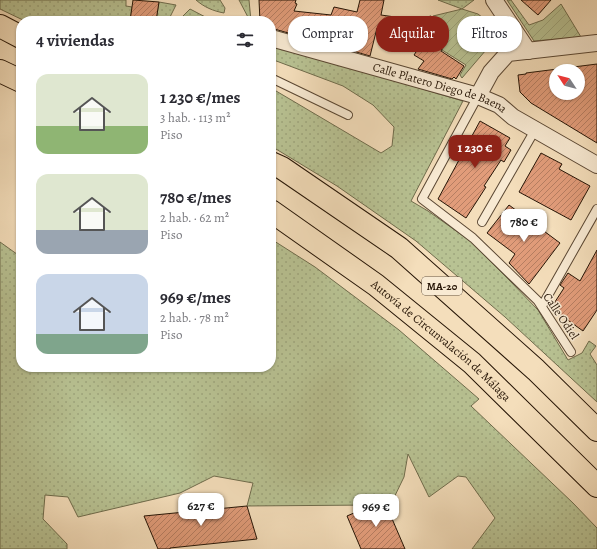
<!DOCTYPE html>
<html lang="es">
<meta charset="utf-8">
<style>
:root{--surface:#fff;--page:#f7f7f7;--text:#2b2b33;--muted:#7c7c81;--accent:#8f2418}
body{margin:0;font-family:Alegreya,serif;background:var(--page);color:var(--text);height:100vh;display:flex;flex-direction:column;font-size:15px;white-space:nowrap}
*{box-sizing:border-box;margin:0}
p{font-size:13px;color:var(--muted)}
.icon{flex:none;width:22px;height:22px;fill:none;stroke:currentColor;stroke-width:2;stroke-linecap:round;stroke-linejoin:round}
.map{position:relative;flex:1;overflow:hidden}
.sheet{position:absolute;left:16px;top:16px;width:260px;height:356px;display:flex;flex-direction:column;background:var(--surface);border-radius:16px;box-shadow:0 1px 3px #0004}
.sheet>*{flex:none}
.guide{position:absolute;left:288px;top:16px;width:249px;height:36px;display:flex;gap:8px}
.needle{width:26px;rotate:306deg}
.fabs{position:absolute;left:549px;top:64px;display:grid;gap:8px}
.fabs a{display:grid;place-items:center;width:36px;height:36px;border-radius:50%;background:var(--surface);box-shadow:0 1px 3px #0004;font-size:20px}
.price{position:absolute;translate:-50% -34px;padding:0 9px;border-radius:8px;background:#fff;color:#222;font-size:13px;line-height:26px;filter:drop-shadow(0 1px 2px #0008)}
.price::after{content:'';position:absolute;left:50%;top:24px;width:12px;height:9px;margin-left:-6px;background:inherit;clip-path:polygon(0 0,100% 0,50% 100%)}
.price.current{background:var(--accent);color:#fff}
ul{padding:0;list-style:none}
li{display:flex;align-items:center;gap:12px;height:100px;padding:0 20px}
li span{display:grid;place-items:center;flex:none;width:112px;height:80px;border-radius:12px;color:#555}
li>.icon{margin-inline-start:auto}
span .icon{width:48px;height:48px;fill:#fffc;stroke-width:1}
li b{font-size:17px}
h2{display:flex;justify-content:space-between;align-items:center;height:48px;padding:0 20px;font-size:17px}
.chip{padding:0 14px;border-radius:16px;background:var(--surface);box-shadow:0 1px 3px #0004;font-size:14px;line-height:36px}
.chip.current{background:var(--accent);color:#fff}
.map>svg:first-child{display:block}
</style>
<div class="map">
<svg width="597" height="549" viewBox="0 0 597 549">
<defs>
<pattern id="grass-dots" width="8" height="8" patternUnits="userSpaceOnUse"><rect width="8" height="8" fill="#b8c293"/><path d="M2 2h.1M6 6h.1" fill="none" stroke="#9ea67d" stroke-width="1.8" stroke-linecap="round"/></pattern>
<pattern id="garden-furrows" width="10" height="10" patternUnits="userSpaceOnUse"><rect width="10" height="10" fill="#b8c293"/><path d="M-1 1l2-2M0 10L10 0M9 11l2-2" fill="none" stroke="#9ea67d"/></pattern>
<pattern id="water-waves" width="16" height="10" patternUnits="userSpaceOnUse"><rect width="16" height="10" fill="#9cbcac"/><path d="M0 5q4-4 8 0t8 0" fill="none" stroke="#86a192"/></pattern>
<pattern id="building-hatch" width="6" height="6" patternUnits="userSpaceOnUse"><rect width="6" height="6" fill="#e19c7a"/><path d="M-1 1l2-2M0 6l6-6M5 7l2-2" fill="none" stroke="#b67e62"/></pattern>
</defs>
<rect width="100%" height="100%" fill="#f4debb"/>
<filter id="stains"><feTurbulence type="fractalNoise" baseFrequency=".005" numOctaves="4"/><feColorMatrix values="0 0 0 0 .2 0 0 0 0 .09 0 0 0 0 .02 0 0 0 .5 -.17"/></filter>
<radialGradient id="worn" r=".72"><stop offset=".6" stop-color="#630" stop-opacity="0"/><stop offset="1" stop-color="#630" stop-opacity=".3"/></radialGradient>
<path fill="url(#grass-dots)" stroke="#6f6c4c" d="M0 0H126V6L132 7 130 21H25L0 9Z
M196 0H220L225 8 224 13C213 11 204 7 196 0Z
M239 0H249L251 21H250Z
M438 0H474L462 9Z
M159 2 176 5 168 21H156Z
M190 9 213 21H178Z
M271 44 463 101 411 201 428 211 469 240 510 281 538 310 568 360 582 353 589 341 596 346 590 354 597 365V402L505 317 416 241 337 186 271 146V88L381 153 392 146 394 127 373 105 343 86 271 59Z
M271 239 315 267 399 330 479 399 471 406 573 503 597 528V549H472L495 518 466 477 458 476 429 497 408 454 404 477 388 510 383 500 372 505 247 506 253 483 214 476 180 493 78 517 68 497 45 495 43 519 67 544V549H0V242L21 257V367H271Z"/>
<path fill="url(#garden-furrows)" stroke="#6f6c4c" d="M507 0H511L529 25 543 20 561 4 581 37 534 41Z
M462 9 478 14 492 25 486 31 481 25 475 48 485 38 492 43 462 78 460 75 466 65 442 50 443 48 441 47 433 16Z"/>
<path fill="url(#water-waves)" stroke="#6d796a" d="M481 25 489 34 476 48 467 39Z"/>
<path fill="url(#building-hatch)" stroke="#261506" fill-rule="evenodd" d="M133 0 159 2 156 21H130Z
M259 0H296L295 3 297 4 294 11 331 15 334 7 357 12 360 0H384L381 15 395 17 392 31 377 28 370 56 319 41V40L309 39 271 28V21H260Z
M521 0H551L538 15Z
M431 16 438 47 442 49 441 51 464 66 456 79 454 77 452 79 418 69 424 61 414 55 418 49 412 21Z
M597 64V143L531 103 520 92 518 75 526 74V73ZM556 71H578V93H556Z
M480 121 510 138 505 146 511 150 504 162 501 160 484 186 486 187 466 218 438 199Z
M541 153 562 164 559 169 590 186 571 220 519 192Z
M509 205 560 243 529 284 509 263 515 254 487 233Z
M597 250V310L583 331 551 308 564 288 560 285 568 273 580 281Z
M384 500 405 549H361L347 516Z
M247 506 257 539 170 548V549H158L144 516Z"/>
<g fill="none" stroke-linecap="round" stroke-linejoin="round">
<g stroke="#5a4733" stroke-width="10">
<path id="service" d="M271 78 348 115
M478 96 422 199 473 238 538 301 571 352
M482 222 535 130
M542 306 597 209"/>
</g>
<g stroke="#5a4733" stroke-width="18">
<g id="minor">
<path d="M494 0 528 51"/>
<path id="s1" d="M271 38 478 96 499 105 513 117 597 165"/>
<path d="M478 96 491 72 508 53 597 43"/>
</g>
</g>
<g stroke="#261506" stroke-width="24">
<g id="motorway">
<path d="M0 26 21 37"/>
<path d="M0 71 21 81"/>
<path d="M271 163 282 168 399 248 536 370 597 430"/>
<path id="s2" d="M271 211 376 285 472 363 597 486"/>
</g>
</g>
<use href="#service" stroke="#f8ead3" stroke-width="8"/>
<use href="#minor" stroke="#f8ead3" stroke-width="16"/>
<use href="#motorway" stroke="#f4debb" stroke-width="22"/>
</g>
<g text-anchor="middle" stroke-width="3" stroke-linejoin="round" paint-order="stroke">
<rect fill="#f8ead3" stroke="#655544" stroke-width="1" x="422" y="277" width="40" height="18" rx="3"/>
<g font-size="11" font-weight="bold" fill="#261506">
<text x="442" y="290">MA-20</text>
</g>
<g font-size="12" fill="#261506" stroke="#f8ead3">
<text dy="4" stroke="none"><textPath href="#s1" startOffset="176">Calle Platero Diego de Baena</textPath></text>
<text transform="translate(561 316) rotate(56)" y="4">Calle Odiel</text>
<text dy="4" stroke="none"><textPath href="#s2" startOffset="214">Autovía de Circunvalación de Málaga</textPath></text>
</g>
</g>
<rect width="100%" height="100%" filter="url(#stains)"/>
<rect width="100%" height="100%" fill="url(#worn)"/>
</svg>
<div class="fabs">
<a><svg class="needle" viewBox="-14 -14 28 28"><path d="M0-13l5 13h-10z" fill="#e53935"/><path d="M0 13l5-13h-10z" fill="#7c7c81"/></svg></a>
</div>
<b class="price current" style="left:475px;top:169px">1 230 €</b>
<b class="price" style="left:524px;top:243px">780 €</b>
<b class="price" style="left:201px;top:527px">627 €</b>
<b class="price" style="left:376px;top:528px">969 €</b>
<div class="guide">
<a class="chip">Comprar</a>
<a class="chip current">Alquilar</a>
<a class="chip">Filtros</a>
</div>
<section class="sheet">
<h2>4 viviendas<svg class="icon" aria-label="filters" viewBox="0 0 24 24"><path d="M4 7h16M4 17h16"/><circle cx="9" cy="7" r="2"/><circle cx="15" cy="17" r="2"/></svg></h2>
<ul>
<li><span style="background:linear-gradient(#dfe7d0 65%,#8fb573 0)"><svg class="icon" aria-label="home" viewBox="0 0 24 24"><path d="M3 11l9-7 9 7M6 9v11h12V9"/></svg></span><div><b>1 230 €/mes</b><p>3 hab. · 113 m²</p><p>Piso</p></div></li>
<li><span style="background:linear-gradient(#dfe7d0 70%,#9aa5b1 0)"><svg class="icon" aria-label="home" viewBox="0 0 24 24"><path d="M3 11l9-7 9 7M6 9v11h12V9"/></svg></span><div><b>780 €/mes</b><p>2 hab. · 62 m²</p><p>Piso</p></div></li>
<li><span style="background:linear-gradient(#c9d6e8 75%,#7fa58c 0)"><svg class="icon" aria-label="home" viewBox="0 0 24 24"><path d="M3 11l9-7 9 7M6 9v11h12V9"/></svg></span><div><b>969 €/mes</b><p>2 hab. · 78 m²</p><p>Piso</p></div></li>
</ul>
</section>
</div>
